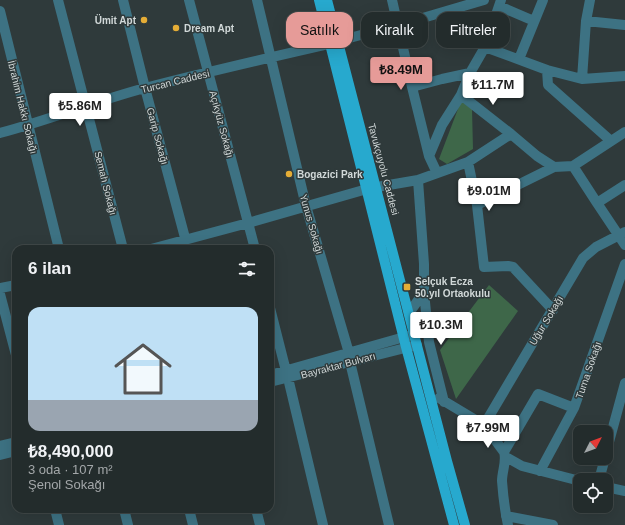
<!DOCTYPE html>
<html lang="tr">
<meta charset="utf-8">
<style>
:root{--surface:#232c2c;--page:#2f3838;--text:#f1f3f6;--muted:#a3a7a9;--line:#404848;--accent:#e69b98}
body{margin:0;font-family:Arial,sans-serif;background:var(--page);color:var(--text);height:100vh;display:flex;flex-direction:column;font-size:15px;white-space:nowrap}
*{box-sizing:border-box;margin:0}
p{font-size:13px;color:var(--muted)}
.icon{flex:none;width:22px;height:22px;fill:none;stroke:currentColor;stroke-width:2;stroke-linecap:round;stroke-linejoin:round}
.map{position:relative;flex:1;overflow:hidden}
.sheet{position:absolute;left:12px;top:245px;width:262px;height:268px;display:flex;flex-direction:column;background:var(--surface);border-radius:12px;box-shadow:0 4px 16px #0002,0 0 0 1px var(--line)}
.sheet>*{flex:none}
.hud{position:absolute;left:286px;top:12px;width:279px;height:36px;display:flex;gap:8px}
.needle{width:26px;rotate:48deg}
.buttons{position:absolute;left:573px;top:425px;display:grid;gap:8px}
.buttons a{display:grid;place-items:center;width:40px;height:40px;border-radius:8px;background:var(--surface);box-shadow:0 4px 16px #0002,0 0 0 1px var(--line);font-size:20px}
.price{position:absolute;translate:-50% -34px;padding:0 9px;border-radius:4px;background:#fff;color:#222;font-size:13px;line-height:26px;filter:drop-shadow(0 1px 2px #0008)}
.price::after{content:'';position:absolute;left:50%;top:24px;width:12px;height:9px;margin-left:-6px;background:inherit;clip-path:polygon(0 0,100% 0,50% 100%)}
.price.active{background:var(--accent);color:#111}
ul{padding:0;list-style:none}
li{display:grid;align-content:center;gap:8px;height:212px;padding:0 16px}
li span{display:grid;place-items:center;height:124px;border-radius:12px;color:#555}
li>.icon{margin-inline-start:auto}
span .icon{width:72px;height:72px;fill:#fffc;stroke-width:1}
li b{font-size:17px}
h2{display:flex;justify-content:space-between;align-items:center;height:48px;padding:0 16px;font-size:17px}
.chip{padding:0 14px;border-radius:12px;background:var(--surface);box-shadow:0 4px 16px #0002,0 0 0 1px var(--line);font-size:14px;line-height:36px}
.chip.active{background:var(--accent);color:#111}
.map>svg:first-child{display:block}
</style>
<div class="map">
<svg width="625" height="525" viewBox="0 0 625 525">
<rect width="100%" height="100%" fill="#2f3a3b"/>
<path fill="#3e6749" d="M461 101 472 109 473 149 447 164 439 159Z
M489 285 518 311 456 399 440 350Z"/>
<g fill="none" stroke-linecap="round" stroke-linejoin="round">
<path stroke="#3d7283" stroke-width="10" d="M58 0 123 249
M123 0 145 88 188 249
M189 0 255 249
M257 0 306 206 349 353
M392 0 412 87 429 156 437 173
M499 6 534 21
M0 11 59 249
M586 21 625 25
M338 41 399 25 484 0
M485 47 547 70 582 79 625 76
M519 59 543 0
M547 70 548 85 611 141
M582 79 586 21 590 0
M412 87 442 79 470 73
M461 95 511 134
M0 133C49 120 96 101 145 88 206 72 268 58 329 44
M429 156 442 125 461 95 470 73 485 47 501 0
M468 162 477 205 484 267 508 266 513 267 553 310
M573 166 597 203 625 185
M418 180 424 264V292L429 342 444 402
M377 187 418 180 468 162 511 134 537 156 554 167 573 166 625 132
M597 203 625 245
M477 205 554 167
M151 249 248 223 367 189
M0 288 16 285
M0 294 16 355
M270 308 286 371
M409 313 424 292
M350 362 389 525
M270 375 415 334
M288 378 323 525
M270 382 417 345
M439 398 484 425 504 452C507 461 502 471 502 481 503 495 505 511 508 525
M484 425 583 258 596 247 625 232
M0 446 16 442
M504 452 538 394 574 408
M606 453 625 383
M0 455 16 451
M506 457 522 466 580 481
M540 471 574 408 625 264
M599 480 605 458
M606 487 625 491
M55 509 59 525
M124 509 128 525
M189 509 193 525
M256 509 260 525
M506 516 553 525"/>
<path stroke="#27a9ce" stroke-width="10" d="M319 0 406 347 454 525
M327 0 447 461 465 525"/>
</g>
<g fill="#e5ad36" stroke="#2f3a3b" stroke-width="1.5">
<circle cx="144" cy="20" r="4"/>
<circle cx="176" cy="28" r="4"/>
<circle cx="289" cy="174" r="4"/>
<rect x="403" y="283" width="8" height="8" rx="2"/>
</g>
<g text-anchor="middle" stroke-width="3" stroke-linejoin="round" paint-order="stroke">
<g font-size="10" font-weight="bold" fill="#d1d8d8" stroke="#2f3a3b" text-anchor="start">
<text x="136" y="24" text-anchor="end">Ümit Apt</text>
<text x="184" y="32">Dream Apt</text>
<text x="297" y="178">Bogazici Park</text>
<text x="415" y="285">Selçuk Ecza<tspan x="415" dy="12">50.yıl Ortaokulu</tspan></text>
</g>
<g font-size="10" fill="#d1d8d8" stroke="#2f3a3b">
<text transform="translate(175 81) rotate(-14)" y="4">Turcan Caddesi</text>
<text transform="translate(23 107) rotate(76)" y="4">İbrahim Hakkı Sokağı</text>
<text transform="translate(222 124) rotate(75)" y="4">Açıkyüz Sokağı</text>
<text transform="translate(158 136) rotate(75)" y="4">Garip Sokağı</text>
<text transform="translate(384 169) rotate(75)" y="4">Tavukçuyolu Caddesi</text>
<text transform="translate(106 183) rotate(76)" y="4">Semah Sokağı</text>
<text transform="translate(312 224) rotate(74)" y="4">Yunus Sokağı</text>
<text transform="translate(546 320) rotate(-59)" y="4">Uğur Sokağı</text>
<text transform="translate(338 365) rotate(-15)" y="4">Bayraktar Bulvarı</text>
<text transform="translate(588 370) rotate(-71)" y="4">Turna Sokağı</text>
</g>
</g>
</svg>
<div class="buttons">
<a><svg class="needle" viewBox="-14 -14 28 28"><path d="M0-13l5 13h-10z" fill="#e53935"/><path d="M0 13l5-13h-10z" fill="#a3a7a9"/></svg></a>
<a><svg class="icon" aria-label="locate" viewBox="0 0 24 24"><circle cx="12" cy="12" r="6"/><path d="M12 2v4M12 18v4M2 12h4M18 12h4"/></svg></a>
</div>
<b class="price active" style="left:401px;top:91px">₺8.49M</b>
<b class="price" style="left:493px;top:106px">₺11.7M</b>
<b class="price" style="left:80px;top:127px">₺5.86M</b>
<b class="price" style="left:489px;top:212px">₺9.01M</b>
<b class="price" style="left:441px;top:346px">₺10.3M</b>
<b class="price" style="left:488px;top:449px">₺7.99M</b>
<div class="hud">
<a class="chip active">Satılık</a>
<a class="chip">Kiralık</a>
<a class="chip">Filtreler</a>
</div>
<section class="sheet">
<h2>6 ilan<svg class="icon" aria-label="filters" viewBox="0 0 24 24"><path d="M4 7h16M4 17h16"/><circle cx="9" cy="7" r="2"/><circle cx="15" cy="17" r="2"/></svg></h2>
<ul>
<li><span style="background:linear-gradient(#bfe0f5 75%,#9aa5b1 0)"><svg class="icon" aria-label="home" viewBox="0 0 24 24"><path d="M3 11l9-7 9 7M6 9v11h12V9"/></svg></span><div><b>₺8,490,000</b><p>3 oda · 107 m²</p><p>Şenol Sokağı</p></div></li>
</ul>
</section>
</div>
